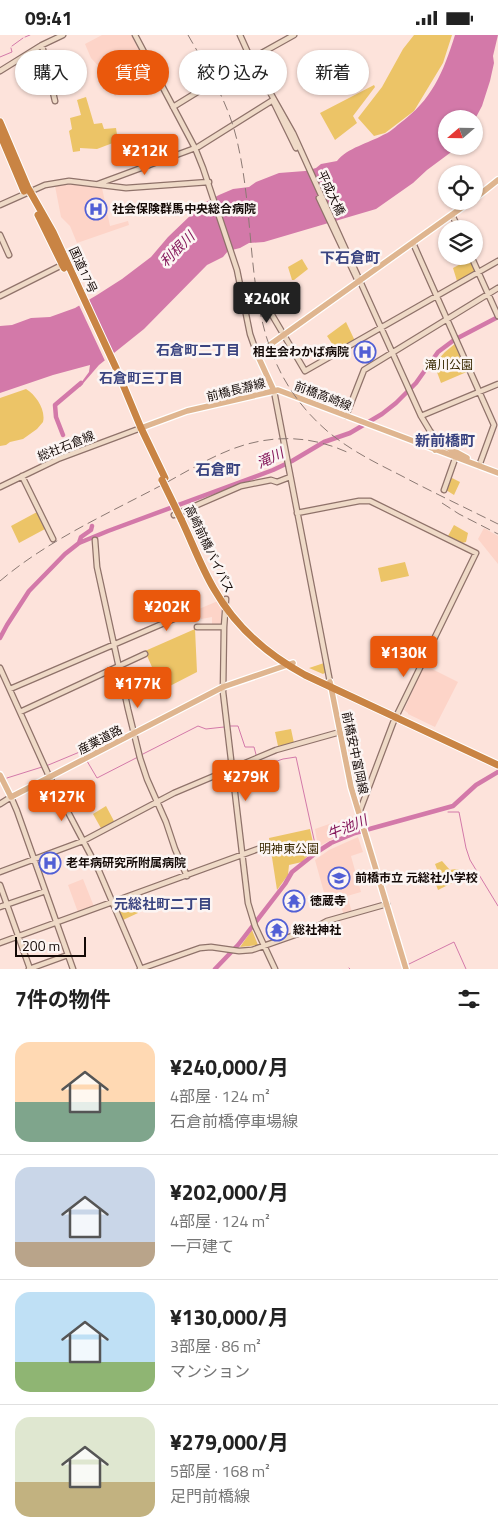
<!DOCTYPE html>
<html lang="ja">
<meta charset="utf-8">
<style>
:root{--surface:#fff;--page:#f6f6f6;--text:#222;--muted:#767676;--line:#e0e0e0;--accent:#ea580c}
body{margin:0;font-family:"Titillium Web","Noto Sans JP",sans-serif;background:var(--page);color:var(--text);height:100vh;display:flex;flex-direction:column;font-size:19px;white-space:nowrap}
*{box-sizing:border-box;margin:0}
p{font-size:16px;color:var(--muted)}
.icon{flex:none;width:28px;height:28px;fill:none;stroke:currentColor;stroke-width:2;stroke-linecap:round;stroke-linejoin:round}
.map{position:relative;height:934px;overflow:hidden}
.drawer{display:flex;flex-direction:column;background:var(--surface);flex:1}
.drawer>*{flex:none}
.top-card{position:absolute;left:15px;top:15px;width:469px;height:45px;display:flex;gap:10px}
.needle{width:32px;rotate:250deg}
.controls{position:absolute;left:438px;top:75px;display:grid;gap:10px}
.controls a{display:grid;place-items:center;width:45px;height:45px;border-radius:50%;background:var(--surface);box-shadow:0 1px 4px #0004;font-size:25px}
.scale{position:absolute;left:15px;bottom:12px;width:71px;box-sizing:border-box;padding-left:5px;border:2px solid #130906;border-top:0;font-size:14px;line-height:18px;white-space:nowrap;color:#130906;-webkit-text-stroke:4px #fcf5f3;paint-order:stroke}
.price{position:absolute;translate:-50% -42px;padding:0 11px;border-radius:5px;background:var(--accent);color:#fff;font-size:16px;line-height:32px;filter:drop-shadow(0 1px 2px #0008)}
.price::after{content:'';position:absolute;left:50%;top:30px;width:15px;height:11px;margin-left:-8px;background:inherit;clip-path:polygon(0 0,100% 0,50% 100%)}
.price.active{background:#222;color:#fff}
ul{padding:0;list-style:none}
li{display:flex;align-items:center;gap:15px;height:125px;padding:0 15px}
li+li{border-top:1px solid var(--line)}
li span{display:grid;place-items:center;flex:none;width:140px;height:100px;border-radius:15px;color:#555}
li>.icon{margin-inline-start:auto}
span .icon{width:60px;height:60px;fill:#fffc;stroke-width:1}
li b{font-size:21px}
h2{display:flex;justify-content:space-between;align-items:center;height:60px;padding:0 15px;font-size:21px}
.pill{padding:0 18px;border-radius:22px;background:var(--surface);box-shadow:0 1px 4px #0004;font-size:18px;line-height:45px}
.pill.active{background:var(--accent);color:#fff}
.status{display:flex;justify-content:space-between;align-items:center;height:35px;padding:0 25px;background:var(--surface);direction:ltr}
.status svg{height:14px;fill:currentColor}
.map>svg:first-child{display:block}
</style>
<div class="status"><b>09:41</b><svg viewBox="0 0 49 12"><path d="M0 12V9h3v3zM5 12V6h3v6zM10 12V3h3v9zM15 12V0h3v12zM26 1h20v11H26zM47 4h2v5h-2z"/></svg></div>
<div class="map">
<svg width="498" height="934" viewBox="0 0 498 934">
<rect width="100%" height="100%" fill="#fde3db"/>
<path fill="#fdd4c8" d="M102 0H131L152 40 115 61 101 34 91 23 85 9Z
M70 149 102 153 110 191 128 186 129 190 77 208 70 191 61 182 55 151Z
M484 493 498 501V529L478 504Z
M218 566 221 571V590H212V582L196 585 194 576Z
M424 630 458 647 435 692 408 679V678L404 675Z
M358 780 361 791 342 799 338 786Z
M332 788 336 802 318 812 315 794Z
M358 802 363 817 351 821 361 857 347 861 352 877 344 880 340 869 328 872 315 825 329 815Z
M83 844 95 874 79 880 68 850Z"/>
<path fill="#ecc467" d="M414 0H452L443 28 414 76 385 98 374 101 358 83 382 52 403 14Z
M374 50 375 52 353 81 357 88 335 105 320 78Z
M86 62 94 89 102 88 104 94 116 93 118 106 97 114 80 113V116L73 117 69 96 72 94 70 83 81 80 77 65Z
M302 224 308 234 294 245H292L288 232Z
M470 224 476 237 457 246 453 233Z
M346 287 355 306 337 316 327 301Z
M456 308 469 336 441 348 434 329 445 317Z
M26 354C36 360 46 375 43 387L37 394 23 404 10 407 6 410 0 411V363Z
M452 443 460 447 454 460 446 455 450 444Z
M37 477 45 494 19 508 11 491Z
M454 490 468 498 466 507 462 508 448 501Z
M405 527 409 541 381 547 378 533Z
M195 594 197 637 164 654 161 653 145 616Z
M324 628 326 637 323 639 309 633Z
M291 694 294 708 278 711 275 697Z
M106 771 115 788 102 795 93 779Z
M310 794 314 812 307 818 309 819 302 827 289 830 288 840 277 855 269 803Z
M442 826 450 835C456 833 464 835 468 840L438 855 434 844 440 842 435 829Z
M130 863 138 878 123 885 115 869Z
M252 895 258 910 240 912Z"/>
<path fill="#d379a9" d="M455 0H498L493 21 494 28 490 46 482 71 474 86V84H446V111L458 112 427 135 413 148 376 174 264 207 249 208 240 213 228 216 223 222 207 230 144 294 99 330 80 352H78L89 337 90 330 53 340 0 358V291L12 290 31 283 50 282 75 273 97 260 122 244 151 222 168 202 192 179 206 167 219 160 233 154 249 152 256 147 279 138 305 136 316 133 321 129 337 126C347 113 369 108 383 100 389 98 394 93 399 89 432 65 443 38 455 0Z"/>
<path fill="#fde3db" d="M87 263 115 321 106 328 78 268Z"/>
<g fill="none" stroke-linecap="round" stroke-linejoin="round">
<path stroke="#d379a9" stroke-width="1" d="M25 2 30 0
M12 11 23 3
M0 22 12 17 11 13
M230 691H238L245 712H254L258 727 262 731 283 724 296 722 315 809
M141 720 198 691 206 694 224 692
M87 726 97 743 138 722
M46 731 82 716 85 722
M7 743 42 732
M448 777H459L466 813 470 825 498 871
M316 814 317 817
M407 930 454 907 466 934
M349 933 350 934"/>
<path stroke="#d379a9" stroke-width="4.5" d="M63 400 56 382 55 370 81 348
M79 508 81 502 91 495 92 491
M0 603 7 590 29 556 65 519 79 508 108 496 273 435 292 426 324 407 350 398 382 379 396 368 416 348 438 317 454 305 498 282
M215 934 238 910 285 849 292 837 317 817 331 808 355 798 453 771 476 750 498 737"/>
<g stroke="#8f726a" stroke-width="7">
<path id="secondary" d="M135 0 195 113 203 133 237 235 250 299 257 319
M240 0 249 20 293 98 421 381 430 396 441 408
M42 10 55 66
M0 36 42 10 63 0
M274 68 296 113
M173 72 251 24 294 0
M98 149 198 112 273 65
M319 163 357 244 359 246
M0 170 45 150 69 146 126 153 209 147
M452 180 459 194
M0 200 9 220
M413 208 494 390 479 431
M471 221 498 281
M0 261 64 229
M265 268 305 336 498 226
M274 356 330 647
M346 381 364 335 498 253
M421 381 498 349
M22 441 53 504
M0 452 58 424 141 393
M444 455 456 421
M297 478 359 466H370L476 518 393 688 359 778
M174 480 241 451 271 445 277 447 290 442
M95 505 97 532 128 674 140 723 147 744 166 787 175 814 187 841
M226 564 224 592 223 657 248 868 255 891 275 934
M197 592H224
M0 633 48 739 99 836 141 934
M10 654 190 577
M20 677 145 619
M11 762 17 776 73 934
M0 769 11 762
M0 837 83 806 174 758 276 715 340 697
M0 850 30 934
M0 872 43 857
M0 908 269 810
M29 934 65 921
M140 934 200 913 211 912 239 916 252 915 312 894 327 886 387 869"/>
</g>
<g stroke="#fff" stroke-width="8">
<path id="primary" d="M474 164 498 145
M274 356 257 319 471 166
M141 393 187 376 278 355 498 438
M443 410 467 423
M435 415 440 411V407
M330 647 351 752 406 934
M0 740 11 762 223 652 293 628"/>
</g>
<g stroke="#fff" stroke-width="9">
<path id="highway" d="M0 87 28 153 53 197 116 333 141 393 165 443
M0 99 24 156
M38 180 64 233
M181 484C192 507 201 532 214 554 235 591 268 620 305 640L498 730"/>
</g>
<use href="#secondary" stroke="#efdac7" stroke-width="4.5"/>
<use href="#primary" stroke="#dfb58f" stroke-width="5.5"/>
<use href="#highway" stroke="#c98444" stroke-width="7"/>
<path stroke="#8b7973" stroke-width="1" stroke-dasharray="10 5" stroke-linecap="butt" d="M188 0C208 35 230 70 238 110 261 212 237 317 326 395 348 414 374 427 400 440 432 457 466 473 498 489
M442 468 459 479 498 499
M0 546C47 506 105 480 160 451 190 435 222 414 256 407 288 400 319 404 349 418"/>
<g stroke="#fff" stroke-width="9" stroke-linecap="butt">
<path id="highway-bridge" d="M162 445 181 484"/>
</g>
<use href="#highway-bridge" stroke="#c98444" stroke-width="7"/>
</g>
<defs>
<g id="hospital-ring" transform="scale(1.125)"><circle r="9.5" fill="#fcf5f3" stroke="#515fd5" stroke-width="1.5"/><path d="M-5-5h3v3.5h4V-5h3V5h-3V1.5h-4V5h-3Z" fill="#515fd5"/></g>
<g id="school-ring" transform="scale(1.125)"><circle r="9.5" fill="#fcf5f3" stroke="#515fd5" stroke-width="1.5"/><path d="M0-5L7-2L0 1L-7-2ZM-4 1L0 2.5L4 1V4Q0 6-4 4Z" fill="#515fd5"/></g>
<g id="temple-ring" transform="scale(1.125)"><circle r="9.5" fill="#fcf5f3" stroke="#515fd5" stroke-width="1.5"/><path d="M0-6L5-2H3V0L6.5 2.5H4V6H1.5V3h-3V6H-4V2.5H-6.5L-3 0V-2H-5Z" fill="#515fd5"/></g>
</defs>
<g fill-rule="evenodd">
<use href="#hospital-ring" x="96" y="174"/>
<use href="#hospital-ring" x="365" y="317"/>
<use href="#hospital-ring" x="50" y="828"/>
<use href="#school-ring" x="339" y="843"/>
<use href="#temple-ring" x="294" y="866"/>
<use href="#temple-ring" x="277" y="895"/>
</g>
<g text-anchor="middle" stroke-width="5" stroke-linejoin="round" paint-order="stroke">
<g font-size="12" fill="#130906" stroke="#fcf5f3">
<text transform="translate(331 158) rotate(65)" y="4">平成大橋</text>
<text transform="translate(83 235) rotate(65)" y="4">国道17号</text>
<text transform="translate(236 355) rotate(-14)" y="4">前橋長瀞線</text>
<text transform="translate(323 361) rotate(21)" y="4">前橋高崎線</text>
<text transform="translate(66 411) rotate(-22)" y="4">総社石倉線</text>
<text transform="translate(209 514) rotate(64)" y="4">高崎前橋バイパス</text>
<text transform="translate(100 705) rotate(-27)" y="4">産業道路</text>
<text transform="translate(355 718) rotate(78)" y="4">前橋安中富岡線</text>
</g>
<g font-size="12" font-weight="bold" fill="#130906" stroke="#fcf5f3" text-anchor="start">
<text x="112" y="178">社会保険群馬中央総合病院</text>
<text x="349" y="321" text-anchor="end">相生会わかば病院</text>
<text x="66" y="832">老年病研究所附属病院</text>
<text x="355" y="847">前橋市立 元総社小学校</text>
<text x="310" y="870">徳蔵寺</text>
<text x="293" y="899">総社神社</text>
</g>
<g font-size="12" fill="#382800" stroke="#fcf5f3">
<text x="449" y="334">滝川公園</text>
<text x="289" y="818">明神東公園</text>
</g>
<g font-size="14" font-style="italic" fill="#85195c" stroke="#fcf5f3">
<text transform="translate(177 214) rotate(-45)" y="5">利根川</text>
<text transform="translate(270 423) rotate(-25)" y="5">滝川</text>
<text transform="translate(347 792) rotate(-22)" y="5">牛池川</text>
</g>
<g font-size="14" font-weight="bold" fill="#3a4480" stroke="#fcf5f3">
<text x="198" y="320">石倉町二丁目</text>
<text x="141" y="348">石倉町三丁目</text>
<text x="163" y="874">元総社町二丁目</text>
</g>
<g font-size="15" font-weight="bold" fill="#3a4480" stroke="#fcf5f3">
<text x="350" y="228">下石倉町</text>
<text x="445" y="411">新前橋町</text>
<text x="218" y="440">石倉町</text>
</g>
</g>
</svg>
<div class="controls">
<a><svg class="needle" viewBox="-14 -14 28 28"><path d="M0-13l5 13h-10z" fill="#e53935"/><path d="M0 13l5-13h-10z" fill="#767676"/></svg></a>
<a><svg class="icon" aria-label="locate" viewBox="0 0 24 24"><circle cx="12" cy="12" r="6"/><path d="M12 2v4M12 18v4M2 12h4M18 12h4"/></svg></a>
<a><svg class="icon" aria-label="layers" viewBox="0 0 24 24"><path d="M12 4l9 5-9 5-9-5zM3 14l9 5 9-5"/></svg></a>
</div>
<div class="scale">200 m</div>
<b class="price" style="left:145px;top:141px">¥212K</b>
<b class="price active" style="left:267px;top:289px">¥240K</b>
<b class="price" style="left:167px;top:597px">¥202K</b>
<b class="price" style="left:404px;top:643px">¥130K</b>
<b class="price" style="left:138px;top:674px">¥177K</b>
<b class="price" style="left:246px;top:767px">¥279K</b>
<b class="price" style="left:62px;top:787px">¥127K</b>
<div class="top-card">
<a class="pill">購入</a>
<a class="pill active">賃貸</a>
<a class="pill">絞り込み</a>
<a class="pill">新着</a>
</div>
</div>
<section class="drawer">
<h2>7件の物件<svg class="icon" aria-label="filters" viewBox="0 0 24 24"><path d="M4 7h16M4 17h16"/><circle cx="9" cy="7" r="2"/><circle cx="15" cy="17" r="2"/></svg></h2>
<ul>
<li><span style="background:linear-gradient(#ffd9b3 60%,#7fa58c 0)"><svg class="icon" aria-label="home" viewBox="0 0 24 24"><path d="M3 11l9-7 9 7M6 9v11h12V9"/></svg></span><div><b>¥240,000/月</b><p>4部屋 · 124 m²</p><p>石倉前橋停車場線</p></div></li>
<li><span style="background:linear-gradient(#c9d6e8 75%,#b9a48a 0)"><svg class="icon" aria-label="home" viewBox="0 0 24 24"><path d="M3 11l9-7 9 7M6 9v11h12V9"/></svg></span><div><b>¥202,000/月</b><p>4部屋 · 124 m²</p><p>一戸建て</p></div></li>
<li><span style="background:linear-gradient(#bfe0f5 70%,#8fb573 0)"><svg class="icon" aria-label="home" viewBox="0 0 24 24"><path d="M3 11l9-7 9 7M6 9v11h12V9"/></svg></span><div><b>¥130,000/月</b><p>3部屋 · 86 m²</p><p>マンション</p></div></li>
<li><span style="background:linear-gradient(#dfe7d0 65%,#c2b280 0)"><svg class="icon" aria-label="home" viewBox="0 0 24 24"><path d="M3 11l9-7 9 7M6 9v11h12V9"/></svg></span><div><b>¥279,000/月</b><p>5部屋 · 168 m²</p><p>足門前橋線</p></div></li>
</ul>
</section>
